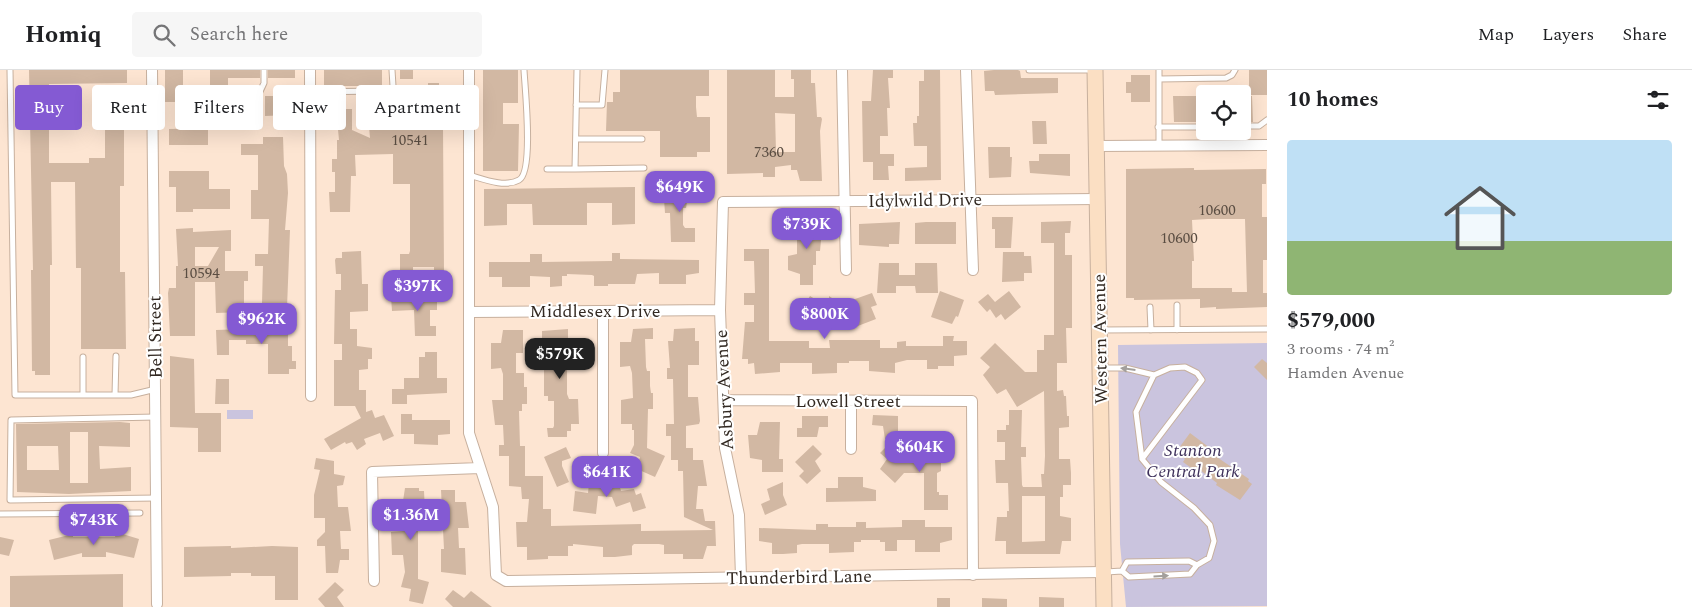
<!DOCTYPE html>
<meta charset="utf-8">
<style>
:root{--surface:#fff;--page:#f6f6f6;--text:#202124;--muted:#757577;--line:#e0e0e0;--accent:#845ad3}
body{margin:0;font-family:Spectral,serif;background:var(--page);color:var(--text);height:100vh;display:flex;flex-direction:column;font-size:19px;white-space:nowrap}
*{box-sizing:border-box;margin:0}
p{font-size:16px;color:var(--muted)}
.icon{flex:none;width:28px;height:28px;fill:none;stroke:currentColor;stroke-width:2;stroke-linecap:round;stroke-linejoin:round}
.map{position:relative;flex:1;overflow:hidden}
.drawer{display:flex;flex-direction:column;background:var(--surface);width:425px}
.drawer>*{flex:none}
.banner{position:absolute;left:15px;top:15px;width:475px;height:45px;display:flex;gap:10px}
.controls{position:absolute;left:1196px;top:15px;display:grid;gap:10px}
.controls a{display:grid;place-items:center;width:55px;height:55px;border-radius:5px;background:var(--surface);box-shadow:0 5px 20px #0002;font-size:25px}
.price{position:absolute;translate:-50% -42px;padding:0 11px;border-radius:10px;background:var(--accent);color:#fff;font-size:16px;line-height:32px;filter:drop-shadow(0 1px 2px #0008)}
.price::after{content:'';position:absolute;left:50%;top:30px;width:15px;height:11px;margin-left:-8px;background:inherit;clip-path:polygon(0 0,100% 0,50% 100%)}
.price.on{background:#222;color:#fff}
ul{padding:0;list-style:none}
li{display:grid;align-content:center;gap:10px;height:265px;padding:0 20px}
li span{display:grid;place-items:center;height:155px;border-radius:5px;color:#555}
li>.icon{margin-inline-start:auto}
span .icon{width:90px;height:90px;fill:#fffc;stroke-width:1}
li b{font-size:21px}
h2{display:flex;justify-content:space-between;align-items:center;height:60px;padding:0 20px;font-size:21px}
.tag{padding:0 18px;border-radius:5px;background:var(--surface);box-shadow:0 5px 20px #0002;font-size:18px;line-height:45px}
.tag.on{background:var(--accent);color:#fff}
header{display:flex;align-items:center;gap:30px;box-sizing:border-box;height:70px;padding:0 25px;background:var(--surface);border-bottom:1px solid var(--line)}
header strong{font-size:24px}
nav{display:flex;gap:28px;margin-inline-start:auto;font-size:18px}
.search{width:350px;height:45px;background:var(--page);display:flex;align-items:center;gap:12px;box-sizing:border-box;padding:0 18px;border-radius:5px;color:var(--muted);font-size:19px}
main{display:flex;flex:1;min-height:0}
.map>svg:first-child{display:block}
</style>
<header>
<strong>Homiq</strong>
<div class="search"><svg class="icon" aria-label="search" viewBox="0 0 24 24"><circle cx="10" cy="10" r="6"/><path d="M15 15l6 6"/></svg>Search here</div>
<nav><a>Map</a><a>Layers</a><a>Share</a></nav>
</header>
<main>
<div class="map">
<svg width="1267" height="537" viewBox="0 0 1267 537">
<rect width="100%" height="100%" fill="#fde5d2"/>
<path fill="#cac4de" d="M1267 273V536L1126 537 1120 474 1118 275Z
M227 340H253V349H227Z"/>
<path fill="#d2b8a3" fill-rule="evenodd" d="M29 0H127V13L49 14V93H89V88H105V39H124V116H120V202H125L126 279H81V198H76L75 112H51L52 195H50V305H35V301H32L31 200H33Z
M165 0H183V17L210 16V0H260V8H228V32H165Z
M268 0H295V8H268Z
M382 0V16H324V0Z
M400 0H413V9H400Z
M483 0H518V33H503V54H519L518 101H483Z
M620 0H709V26H696V37L697 47H710V82H697V87H660V61H606L607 32H613V22H620Z
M727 0H775V27H794V9H791V0H811V13H815L817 47H821L822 49 820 61 822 111H800L797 100H791V95L775 97V107H763V103L727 104ZM775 43 795 44V82H776Z
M873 0H893V8H888L890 38H887L888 66H880V84H894V96H888L889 110H873V92H863L862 31H871Z
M924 0H940L941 110 905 111V98L927 97V76H914L913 53H917V46H919V11H924Z
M994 0H1018L1020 1 1021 8H1058V23L995 25 994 21H985L984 1Z
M1249 0H1267V25H1249Z
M1131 5H1150V32H1131V23H1126V12H1131Z
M428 13H439V57H443L444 201H434V197H413V203H400V184H409L410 181V114H393V84L355 85 356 106H351L350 142H330L329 122H335V102H332V89H337V70H339L336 39H352V60L370 68 369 56 406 57V31H428Z
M265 26H291V45L265 46Z
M1173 26H1205V52H1174Z
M1242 26H1252L1253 52H1242Z
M1032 51H1046L1047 74H1033Z
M208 58V75H169V59Z
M263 67H283L284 96 287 104 288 123 285 160H290L287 238H271V233H262L263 196H255V184H268L269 149H251V120H258V85H241V74H263Z
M988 77H1010V87H1012L1011 107 989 108Z
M1039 84H1070V106L1030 103 1029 91H1039Z
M1194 98V100L1266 99V114H1262V147H1267V190H1263V223H1267V237L1216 239V237L1200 238V229L1134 230V228H1126V99ZM1208 149H1245L1247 222H1232V218H1192V191H1194L1192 150Z
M169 101H209V119H230V139H193V142H176V117H169Z
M698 115V125L688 126 686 138H683V155L685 158H695V172H671L670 143H665L664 129 672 128 674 116Z
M635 117V154L612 155V133H587V155H533L532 134H507V155L484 156V119Z
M992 147H1013L1011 178H995V159H992Z
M801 150H823L820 181H816V195H813V215H800V204L788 200V186L797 184V158H801Z
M1071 151 1070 163H1065V185H1072V258H1066L1067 293H1057V321L1063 320 1064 326H1066L1067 346H1069V357L1059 358V389H1070L1071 403V415H1063V427H1060V446L1071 448V471H1062L1060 484H1006V471H995L997 447H1007V441H1009L1008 413H996L995 390H1005V372H997V360H1006V355H1009V340H1022L1021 377H1026V387H1021L1022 415 1023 417H1042L1041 404H1044L1045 386 1044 321 1017 337 1006 319 997 324 983 305 990 297 980 288 995 273 1025 302H1037V280H1044V265H1054V173H1041V152ZM1022 426H1045V471L1022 472Z
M900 152 899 174H889V177L859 175V154Z
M926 152H956V174H915V153Z
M193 158V162L231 160V181H225V201H248V211H244V242L216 243 215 212H195V266H170L168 223 169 218H176V196H178L176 159ZM195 177H219L208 196H195Z
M744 179H769V271H809V278H830L829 270H880V278H897V272L906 271V276H943V266H954L953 271H967V285L954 286V296H938V299H927V290H907L895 293V303L869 301V291H849V293H837V303L812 304V293H780V302L755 304 754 293 748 294V289H742L745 252H754V235H744V223H755L754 191H744Z
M361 181 362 214H368V241L350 242V259H357V276L372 278V289H368V299L359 300V320H366V342L372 340 375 348 384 345 394 366 383 371 380 363 364 369 366 374 357 380 352 372 346 374 345 372 331 380 324 369 361 348 355 336H334V290H342V274H334L335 220H341V204H336L335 190 336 188H342V182Z
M1003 182H1024V186H1031L1032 203H1024V211L1002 212Z
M612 183H620V189L699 190V203L686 205V214H659V203L637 204 635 214H608V216H594V206L592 205 567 204V206H562V216L550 217V207L530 206V217H502V207H489V192H530V184H542V192L612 191Z
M879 193H899V205H915V193H937L938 223H916L915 216H896V223H877Z
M940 221 964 230 958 247 956 246 952 254 931 247Z
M1009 221 1021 237 1005 250 1001 244 996 248 990 239 987 242 978 232 988 224 995 232Z
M872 223 877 235 871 237 876 249 850 259 841 235 835 244 829 241V226L841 234Z
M810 226 828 237 817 254 810 249 812 246 802 239Z
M391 227H437V240H430V256H436V266H415L414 240 392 241Z
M245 256 288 258V276H292V291H296V299H289V304H268V274H246V270H229V285H217L216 260 245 259Z
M653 258V269H645L646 297 647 301H650V316L651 323H653V339H648L647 378 665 386 655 407 637 399 640 387 630 383 634 375V360H632V354H621V330L633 328 632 303 630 296 620 297V272H631L633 259Z
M695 258V271H699V295H688V327H698L700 351 699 354 686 356V378H693V390H703L707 416H698L696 439H703L705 451H715L716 476H707L703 489H683V484H664V475L659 474H634L632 476V485L615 487H603V477L573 474V476H568V486H548V489L527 490V477H517L516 452H527L529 429H522L521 417 509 416V386H499V375H504L503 355H495L492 330H503V304L501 298 491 299V273H501L503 260H523V283H516V303H524V317H527V334H522V341H519L520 376H525V406H543V439H551V456L641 454V461L713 460 684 447 683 401H678V390H671V366H666V354H674L673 309H667V298H670L668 271H673L674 259Z
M568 259V272H579L577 297H567V324L569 329H578L579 354H571V361H567V367H548L547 358H553L554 356V331H548V326H544V275H542V261Z
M425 282H437V308H447V323L407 325V334H392V319H404V308H419V287H425Z
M170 286 194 289 195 343H221V382H198V358L170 357Z
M1262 289 1267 293V310L1254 297Z
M216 309H229V334H215Z
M401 344H412V350H450V364L438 365V375L414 374V364H401Z
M873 345 898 346V369H885L883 356 872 355Z
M802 346H828V357H819L817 367H797V358H802Z
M120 352 130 353V377L99 376 100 399 131 397V421L69 424 17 422 16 354ZM70 362H88V413H70ZM27 376H58L59 400H27Z
M760 352H780L779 389H783V402H762V390L750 388 748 365H757Z
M1190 363 1210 378 1208 381 1249 409 1248 411 1252 414 1240 430 1216 415 1217 413 1196 397 1194 400 1183 392 1185 389 1176 382Z
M813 375 822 384 815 391 821 401 807 414 799 406 804 401 795 392Z
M888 375 904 390H915V383H922V379H948V390H941V401L937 403V422H939V425H948V440H924V403H904L895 413 880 399 887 389 880 383Z
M566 377 571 388 562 391V396L569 412 557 417 544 387Z
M316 388 334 391V404L345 406 343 415 337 416 338 437H348L351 461H340L341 479H349V490H340L338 503H326L325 476H317V470L325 462V448H314V425L320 400 314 399Z
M838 407H863V417L876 420V431L826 432V418H838Z
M618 410 621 421 634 419 636 425 641 423 646 438 633 442 630 432 616 437 612 427 598 426 596 444 573 441 575 421 588 423 589 413 604 415Z
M783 412V425L787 435 765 445 761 434 770 430 767 419Z
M405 418H419V421H424L426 461H418V509L429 512 423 534 409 531 411 519 401 517 405 502 403 485H392L391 462 403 461V442L393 443V431H403Z
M441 420H455V432H466L469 458H458L459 478H465L466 505 441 502V479H444Z
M902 450H925V457H952V470L940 473V482H915V470H897V481H885V472H880V470H861V472H854V482L829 483V474H802L797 475V483L783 484H772V473L759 471V458L816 460V454H828V457H856V452H866V458L902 457Z
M116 462 139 469 134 488 106 482V487H82V483L54 490 49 470 73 464V467H115Z
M0 467 14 470 9 486 0 484Z
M231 476V478L272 476 298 477V530H275V506H251V503H231V506L184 507V477Z
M123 504V537H10V506Z
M335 512 344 520 337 527 344 537H325L318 529Z
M453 520 464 528 471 521 492 537H453L445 529Z
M1039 527 1064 528V537H1039Z
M937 528H950V537H937Z
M982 528 1007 529V537H982Z"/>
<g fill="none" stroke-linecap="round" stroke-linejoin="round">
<g stroke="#c7b09e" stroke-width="7">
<path id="lane" d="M10 0 15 325H131L156 319
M392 0 393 16
M1029 0H1089
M1159 9 1226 8 1232 5 1235 0
M310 22 377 21
M237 29 257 28 264 13V0
M576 35H602L605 0
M1242 56H1259L1267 50
M1158 57H1205
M576 69H642
M1159 76V0
M547 99H575L577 0
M575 99 644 98
M469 105C483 109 505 118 519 110 534 102 525 19 524 0
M1177 235V260
M1150 237 1151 260
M1100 260 1267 259
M83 287V325
M1101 298H1125L1154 305
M115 325 116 286
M156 347 11 350 10 430 157 428
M0 444 140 443
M1122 501 1127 492 1189 491 1197 495
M1106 502 1122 501 1129 507 1190 504 1197 495 1209 488 1214 471 1210 455 1194 438 1161 412 1142 389 1136 342 1154 305 1170 298 1185 297 1197 303 1202 310 1142 389"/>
</g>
<g stroke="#c7b09e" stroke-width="12">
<path id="street" d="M152 0 157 534
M310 0 311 326
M469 0V363L493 437 496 505 506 511 1103 502
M966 0 973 200
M842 1 846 200
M1097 76 1267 75
M470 242 720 240
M724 330 972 331 973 505
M851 331V379
M603 383V241
M741 507 739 445 725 378 720 240 723 132 1097 129
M374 511 372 402 480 398"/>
</g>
<g stroke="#c7b09e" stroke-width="17">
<path id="secondary" d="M1095 0 1104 537"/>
</g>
<use href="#lane" stroke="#fff" stroke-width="5"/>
<use href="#street" stroke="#fff" stroke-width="10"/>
<use href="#secondary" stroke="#fbdfc3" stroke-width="15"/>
</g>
<defs><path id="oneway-solid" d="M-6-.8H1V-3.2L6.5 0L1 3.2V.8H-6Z" transform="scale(1.25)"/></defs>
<g fill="#a39f9c">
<use href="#oneway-solid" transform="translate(1128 299) rotate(-173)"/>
<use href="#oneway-solid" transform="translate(1161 506) rotate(-3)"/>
</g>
<g text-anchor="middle" stroke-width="4" stroke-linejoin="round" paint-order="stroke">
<g font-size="15" fill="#5a4d42">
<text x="410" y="75">10541</text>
<text x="769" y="87">7360</text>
<text x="1217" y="145">10600</text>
<text x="1179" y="173">10600</text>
<text x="201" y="208">10594</text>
</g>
<g font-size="18" fill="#322922" stroke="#fff">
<text transform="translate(925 130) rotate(-1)" y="6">Idylwild Drive</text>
<text x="595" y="247">Middlesex Drive</text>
<text transform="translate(155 267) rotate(-91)" y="6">Bell Street</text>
<text transform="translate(1100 269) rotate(-91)" y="6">Western Avenue</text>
<text transform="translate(724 320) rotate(-93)" y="6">Asbury Avenue</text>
<text x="848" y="337">Lowell Street</text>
<text transform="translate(799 507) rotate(-1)" y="6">Thunderbird Lane</text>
</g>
<g font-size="18" font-style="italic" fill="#3e315b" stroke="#fff">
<text x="1193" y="386">Stanton<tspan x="1193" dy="21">Central Park</tspan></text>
</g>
</g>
</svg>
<div class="controls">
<a><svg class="icon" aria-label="locate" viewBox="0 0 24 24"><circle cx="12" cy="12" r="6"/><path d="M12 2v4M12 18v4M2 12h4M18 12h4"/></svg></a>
</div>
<b class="price" style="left:680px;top:143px">$649K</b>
<b class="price" style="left:807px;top:180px">$739K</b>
<b class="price" style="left:418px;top:242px">$397K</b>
<b class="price" style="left:825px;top:270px">$800K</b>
<b class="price" style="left:262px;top:275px">$962K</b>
<b class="price on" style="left:560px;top:310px">$579K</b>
<b class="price" style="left:920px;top:403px">$604K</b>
<b class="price" style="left:607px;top:428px">$641K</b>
<b class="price" style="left:411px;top:471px">$1.36M</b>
<b class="price" style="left:94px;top:476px">$743K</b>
<div class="banner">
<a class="tag on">Buy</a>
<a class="tag">Rent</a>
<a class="tag">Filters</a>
<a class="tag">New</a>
<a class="tag">Apartment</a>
</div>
</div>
<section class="drawer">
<h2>10 homes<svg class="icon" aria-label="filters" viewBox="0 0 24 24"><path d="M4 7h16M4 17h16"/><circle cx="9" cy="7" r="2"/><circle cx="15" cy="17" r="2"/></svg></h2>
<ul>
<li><span style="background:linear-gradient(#bfe0f5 65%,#8fb573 0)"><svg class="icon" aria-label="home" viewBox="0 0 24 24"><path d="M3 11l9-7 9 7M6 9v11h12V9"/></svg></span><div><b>$579,000</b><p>3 rooms · 74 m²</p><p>Hamden Avenue</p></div></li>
</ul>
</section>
</main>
